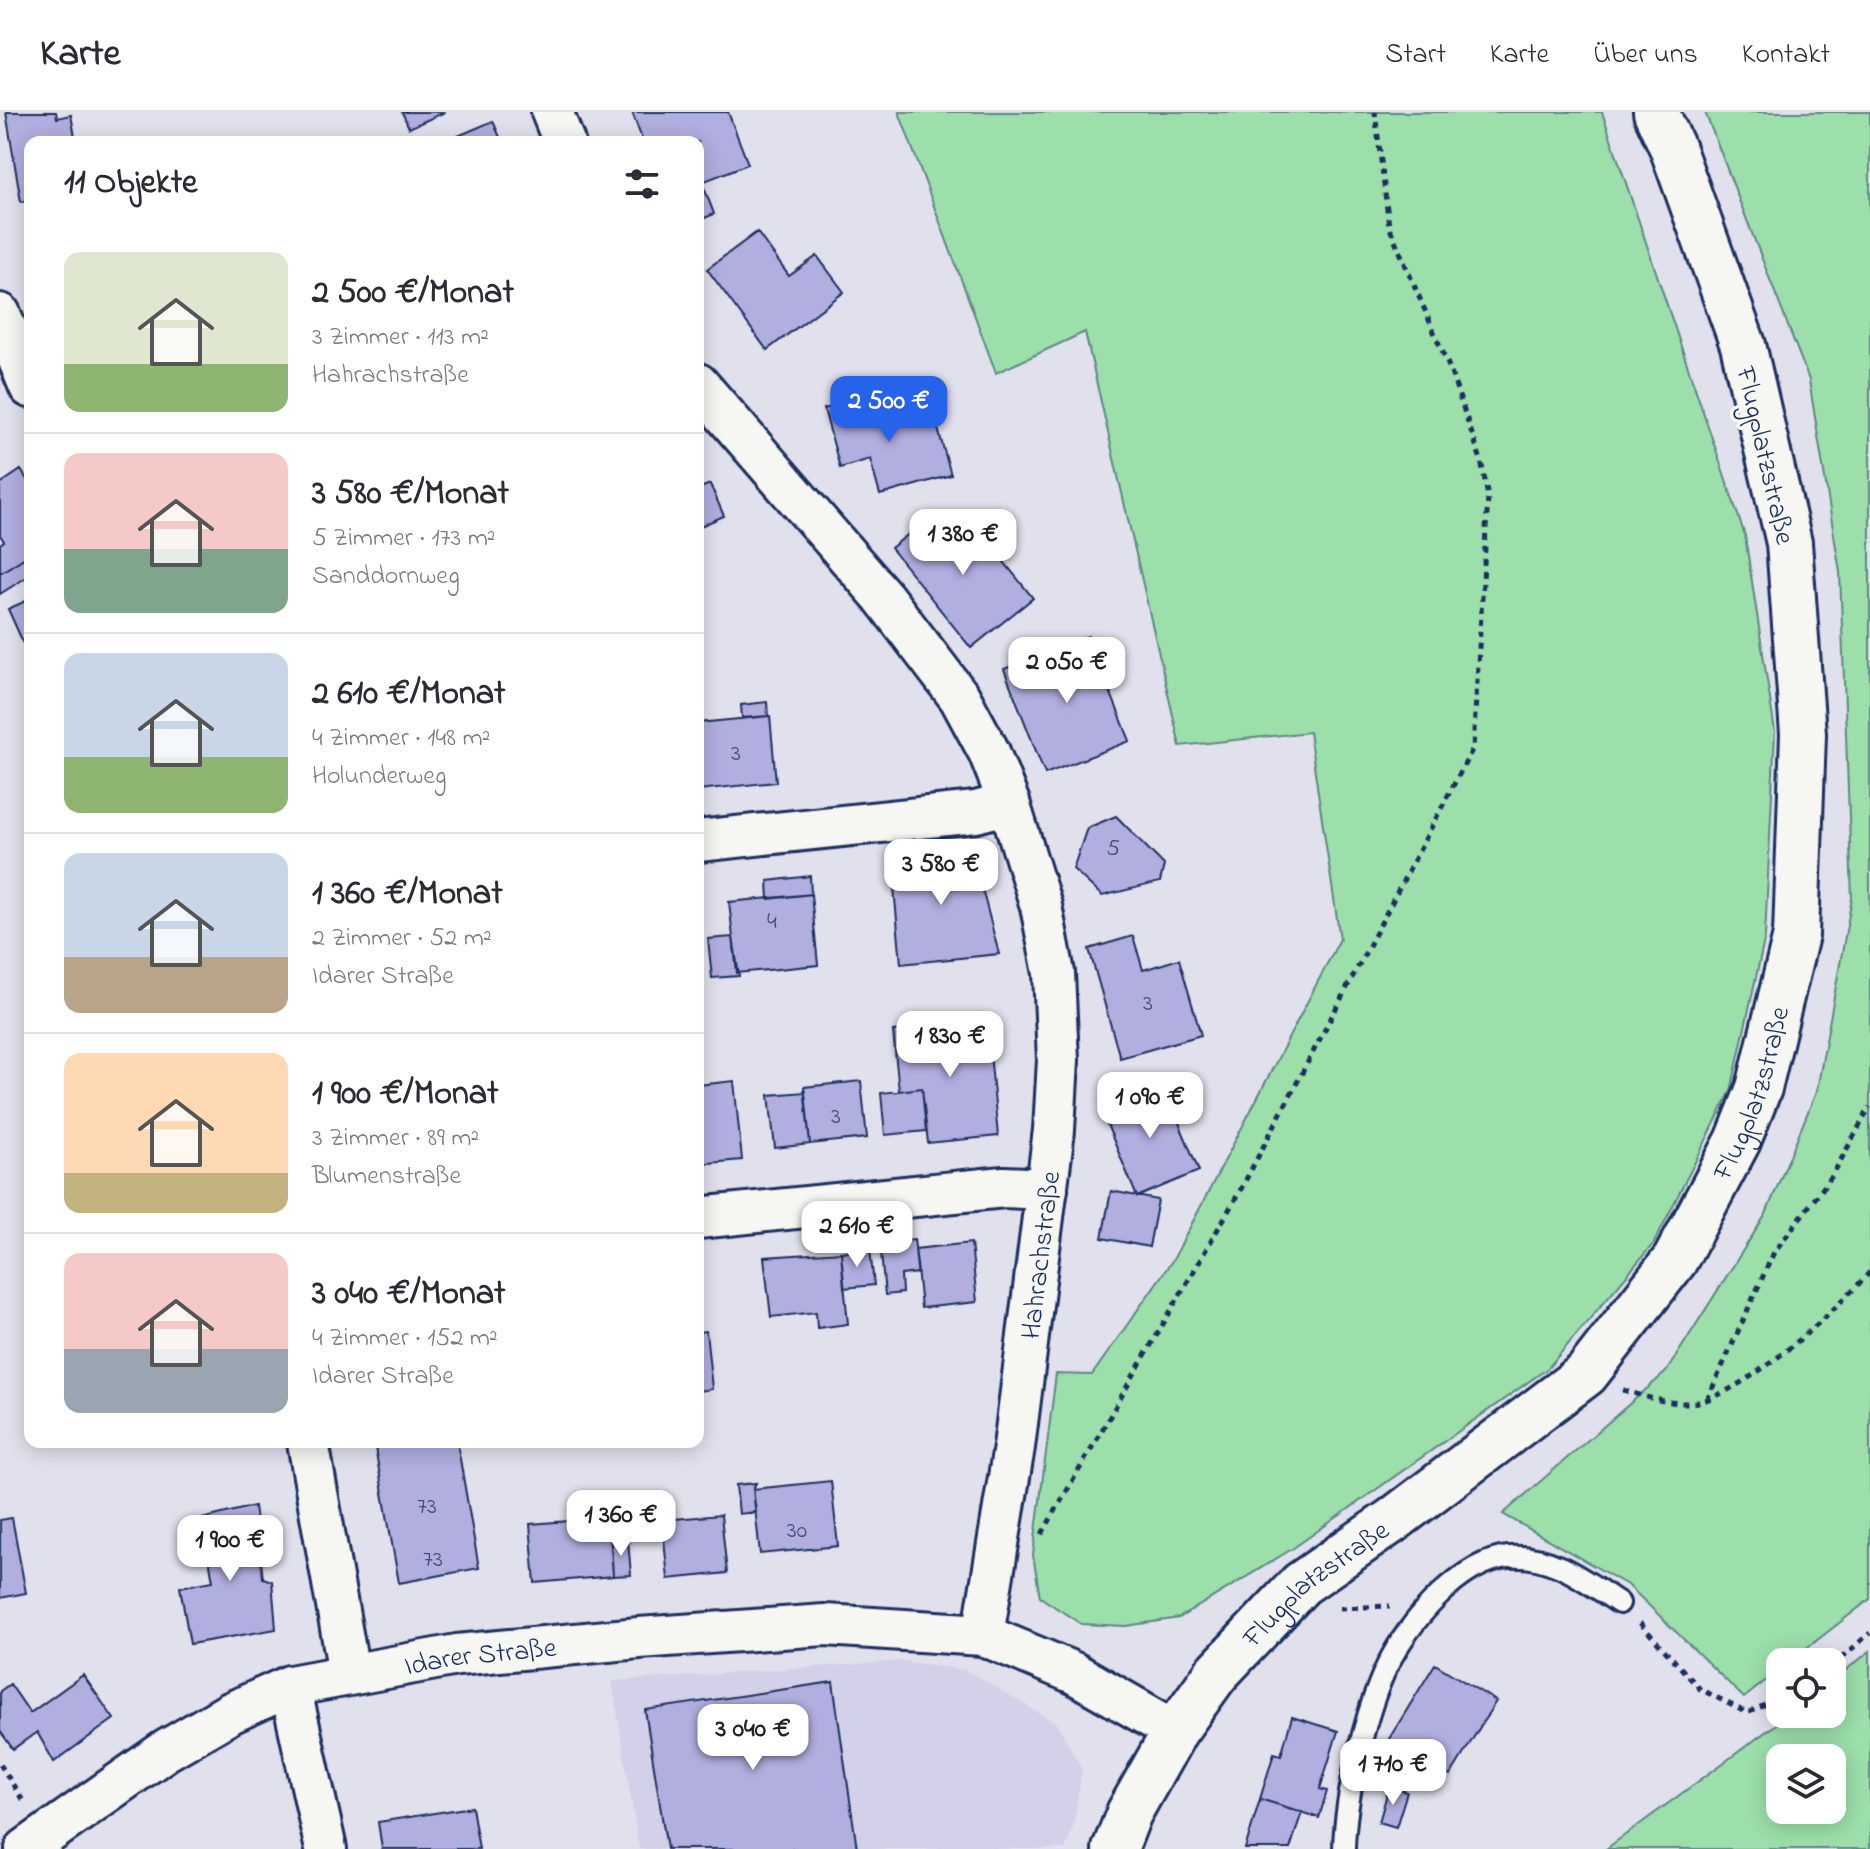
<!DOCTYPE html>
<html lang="de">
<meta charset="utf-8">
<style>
:root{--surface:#fff;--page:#f2f2f3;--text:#2b2b33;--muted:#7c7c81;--line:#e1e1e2;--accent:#2563eb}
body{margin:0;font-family:"Indie Flower",sans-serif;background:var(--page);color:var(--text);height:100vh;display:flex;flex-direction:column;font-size:30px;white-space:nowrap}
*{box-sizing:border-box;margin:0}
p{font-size:26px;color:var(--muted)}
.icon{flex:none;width:44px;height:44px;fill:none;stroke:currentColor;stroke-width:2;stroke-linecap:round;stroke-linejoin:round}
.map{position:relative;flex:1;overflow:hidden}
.details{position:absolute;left:24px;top:24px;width:680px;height:1312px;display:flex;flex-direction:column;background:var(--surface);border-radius:16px;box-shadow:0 4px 20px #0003}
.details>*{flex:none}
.tools{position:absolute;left:1766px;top:1536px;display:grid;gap:16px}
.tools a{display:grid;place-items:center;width:80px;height:80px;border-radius:16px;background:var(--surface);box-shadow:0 4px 20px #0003;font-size:40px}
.price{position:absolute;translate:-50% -68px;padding:0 18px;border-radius:16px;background:#fff;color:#222;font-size:26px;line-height:52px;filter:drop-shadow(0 2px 4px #0008)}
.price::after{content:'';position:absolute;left:50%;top:48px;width:24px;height:18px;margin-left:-12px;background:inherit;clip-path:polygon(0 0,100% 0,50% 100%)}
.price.on{background:var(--accent);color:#fff}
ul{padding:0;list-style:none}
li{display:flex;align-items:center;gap:24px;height:200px;padding:0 40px}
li+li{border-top:2px solid var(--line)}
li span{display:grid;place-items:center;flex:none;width:224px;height:160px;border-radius:16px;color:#555}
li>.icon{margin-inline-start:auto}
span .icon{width:96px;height:96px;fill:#fffc;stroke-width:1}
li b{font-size:34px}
h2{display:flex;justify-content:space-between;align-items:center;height:96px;padding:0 40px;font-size:34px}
header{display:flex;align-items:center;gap:48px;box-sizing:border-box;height:112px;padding:0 40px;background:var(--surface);border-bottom:2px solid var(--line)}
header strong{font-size:38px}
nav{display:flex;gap:44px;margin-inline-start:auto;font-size:28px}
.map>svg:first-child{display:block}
</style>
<header>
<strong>Karte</strong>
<nav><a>Start</a><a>Karte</a><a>Über uns</a><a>Kontakt</a></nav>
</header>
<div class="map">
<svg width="1870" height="1737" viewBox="0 0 1870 1737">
<rect width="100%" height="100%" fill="#e1e0ed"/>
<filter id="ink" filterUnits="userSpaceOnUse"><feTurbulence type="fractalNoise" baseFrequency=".0125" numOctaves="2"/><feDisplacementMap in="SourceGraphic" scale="16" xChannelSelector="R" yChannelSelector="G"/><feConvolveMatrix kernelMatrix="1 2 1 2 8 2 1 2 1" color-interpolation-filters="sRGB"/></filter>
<g filter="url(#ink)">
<path fill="#d3d1e9" d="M903 1549 966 1558 1058 1612 1082 1658 1073 1715 1065 1737H639L612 1569Z"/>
<path fill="#9cdfab" stroke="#5c8784" stroke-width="2" fill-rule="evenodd" d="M899 0H1602L1745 424 1775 620 1765 824 1731 979 1654 1131 1548 1256 1292 1437 1179 1506 1126 1514 1081 1512 1040 1485 1033 1443 1056 1262 1092 1263 1174 1146 1340 827 1309 620 1180 634 1085 220 996 261Z
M1705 0H1870V1487L1789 1550H1780V1557L1744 1586 1629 1474 1503 1402 1666 1260 1766 1102 1817 978 1852 786 1840 460 1809 268Z
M1870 1539V1737H1606L1790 1602H1832V1569ZM1780 1646H1832V1698H1780Z"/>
<path fill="#b1aee0" stroke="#1b2f5e" stroke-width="2" d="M6 0H56L57 6 71 3 76 30H30V89L21 90Z
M402 0H445L409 16Z
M632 0H728L748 52 702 70 714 102 698 109V30H643Z
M493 9 502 30H444Z
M757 120 789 164 817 144 844 180 767 238 707 157Z
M867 285 874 308 931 292 951 363 880 383 870 347 840 356 824 297Z
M21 358 30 372V442L0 461V432L4 429 0 423V372Z
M710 372 724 404 698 415V377Z
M964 400 1033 486 971 536 891 436 928 407 939 421Z
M30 442V463L0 482V461Z
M30 487V546L8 497Z
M1088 524 1130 629 1045 662 1004 557Z
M767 590 768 604 742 606 741 593Z
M770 604 776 670 698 678V611Z
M1116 704 1164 753 1160 770 1102 784 1073 757 1087 716Z
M971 734 999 842 901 852 891 743Z
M810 764 811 782 769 787 768 769Z
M811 782 818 853 737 861 729 790Z
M1133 824 1143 858 1179 847 1201 923 1120 946 1089 837Z
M733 825 739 864 712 866 708 827Z
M987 910 998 1024 928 1031 922 976 899 979 893 919Z
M734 969 742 1048 698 1052V973Z
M861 969 867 1026 810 1032 804 975Z
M1163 972 1199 1059 1137 1085 1101 998Z
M922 976 926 1019 885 1023 881 981Z
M805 980 810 1032 775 1036 769 983Z
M1111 1079 1158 1088 1149 1135 1102 1126Z
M914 1127 918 1161 901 1163 902 1181 885 1183 880 1130Z
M971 1131 977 1190 921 1196 915 1137Z
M870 1137 874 1173 844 1176 841 1140Z
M841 1140 848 1212 817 1216 816 1200 771 1205 764 1145Z
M706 1219 712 1277 698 1279V1220Z
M374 1330H457L479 1456 399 1471Z
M831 1369 838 1434 760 1442 753 1377Z
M756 1371 753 1377 756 1400 739 1402 736 1373Z
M254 1394 263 1466 272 1469 276 1517 190 1532 180 1475 213 1469 202 1407Z
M721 1403 727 1461 668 1467 662 1408Z
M12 1406 26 1481 0 1486V1408Z
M609 1406 613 1464 535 1471 530 1412Z
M628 1428 631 1463 613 1464 611 1429Z
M1435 1552 1496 1589 1450 1664 1389 1627Z
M83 1563 114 1607 54 1650 37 1620 13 1637 0 1619V1579L10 1572 30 1601Z
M833 1570 857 1737H667L645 1598Z
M1292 1605 1338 1619 1320 1677 1327 1679 1319 1706 1260 1687 1274 1641 1281 1643Z
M1389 1675 1407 1680 1396 1715 1379 1710Z
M1260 1687 1302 1700 1290 1737H1245Z
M472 1695 479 1737H382L378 1710Z"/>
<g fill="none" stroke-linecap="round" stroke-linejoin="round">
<g stroke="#1b2f5e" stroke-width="26">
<path id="service" d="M1344 1737C1345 1686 1365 1600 1387 1554 1407 1512 1460 1449 1509 1445 1551 1441 1587 1470 1619 1491"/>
</g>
<g stroke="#1b2f5e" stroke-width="46">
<g id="minor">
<path d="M552 0 564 30"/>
<path d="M0 202 30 275"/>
<path d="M698 272 883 485 960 586 989 640 1009 691 1041 794 1054 861 1058 948 1054 1018 1014 1335 983 1523"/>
<path d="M698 729 976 700 1009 691"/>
<path d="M698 1106 1004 1075 1047 1077"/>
<path d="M308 1330 349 1561"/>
<path d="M290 1574 326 1737"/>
<path id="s1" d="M26 1737 165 1639 230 1601 290 1574 457 1543 639 1526 825 1513 983 1523 1074 1561 1175 1619"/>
</g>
</g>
<g stroke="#1b2f5e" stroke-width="50">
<g id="tertiary">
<path id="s2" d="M1115 1737 1129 1701 1175 1619 1216 1562 1301 1472 1393 1408 1586 1262 1675 1148 1738 1029 1759 976 1796 823 1803 622 1789 431 1743 233 1672 35 1656 0"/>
</g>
</g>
<path stroke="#1b2f5e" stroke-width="5" stroke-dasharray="6 6" stroke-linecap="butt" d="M1623 1278C1649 1286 1682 1297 1709 1287 1765 1264 1829 1204 1870 1160
M1707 1288 1774 1140 1832 1064 1870 995
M1042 1422 1241 1077 1473 636 1488 385 1481 348 1449 255 1389 114 1375 0
M1340 1496 1390 1494
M1640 1511 1700 1577 1747 1601 1780 1586
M1832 1554 1870 1521
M0 1652 25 1692"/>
<use href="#service" stroke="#f6f6f2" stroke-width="20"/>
<use href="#minor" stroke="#f6f6f2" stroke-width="40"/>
<use href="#tertiary" stroke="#f6f6f2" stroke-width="44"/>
</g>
</g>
<g text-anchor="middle" stroke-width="7" stroke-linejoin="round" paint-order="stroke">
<g font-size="24" fill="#404f7e">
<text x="736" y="648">3</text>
<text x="1113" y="743">5</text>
<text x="772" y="816">4</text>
<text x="1148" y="898">3</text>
<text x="836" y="1011">3</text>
<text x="427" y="1401">73</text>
<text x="797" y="1425">30</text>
<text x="433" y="1454">73</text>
</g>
<g font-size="28" fill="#1b2f5e" stroke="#f6f6f2">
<text transform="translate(1767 343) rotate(77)" y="10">Flugplatzstraße</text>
<text dy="10" stroke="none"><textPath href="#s2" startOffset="1010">Flugplatzstraße</textPath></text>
<text transform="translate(1039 1143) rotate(-83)" y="10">Hahrachstraße</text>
<text dy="10" stroke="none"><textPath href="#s2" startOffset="338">Flugplatzstraße</textPath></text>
<text dy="10" stroke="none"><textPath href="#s1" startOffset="504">Idarer Straße</textPath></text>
</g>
</g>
</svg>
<div class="tools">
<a><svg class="icon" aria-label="locate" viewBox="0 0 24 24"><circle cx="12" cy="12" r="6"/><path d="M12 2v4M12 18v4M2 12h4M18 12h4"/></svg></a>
<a><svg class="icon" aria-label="layers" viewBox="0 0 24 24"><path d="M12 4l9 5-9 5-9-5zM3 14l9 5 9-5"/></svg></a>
</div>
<b class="price on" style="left:889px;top:332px">2 500 €</b>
<b class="price" style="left:963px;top:465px">1 380 €</b>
<b class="price" style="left:1067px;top:593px">2 050 €</b>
<b class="price" style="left:941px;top:795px">3 580 €</b>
<b class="price" style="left:950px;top:967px">1 830 €</b>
<b class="price" style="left:1150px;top:1028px">1 090 €</b>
<b class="price" style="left:857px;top:1157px">2 610 €</b>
<b class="price" style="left:621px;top:1446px">1 360 €</b>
<b class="price" style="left:230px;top:1471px">1 900 €</b>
<b class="price" style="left:753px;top:1660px">3 040 €</b>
<b class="price" style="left:1393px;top:1695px">1 710 €</b>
<section class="details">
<h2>11 Objekte<svg class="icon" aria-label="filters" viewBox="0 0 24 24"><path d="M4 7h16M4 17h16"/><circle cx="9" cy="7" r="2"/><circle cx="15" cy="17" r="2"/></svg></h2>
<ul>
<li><span style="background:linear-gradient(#dfe7d0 70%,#8fb573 0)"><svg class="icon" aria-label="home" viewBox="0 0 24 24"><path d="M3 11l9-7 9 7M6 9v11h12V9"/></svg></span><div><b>2 500 €/Monat</b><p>3 Zimmer · 113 m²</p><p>Hahrachstraße</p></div></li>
<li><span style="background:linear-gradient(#f6c9c9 60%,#7fa58c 0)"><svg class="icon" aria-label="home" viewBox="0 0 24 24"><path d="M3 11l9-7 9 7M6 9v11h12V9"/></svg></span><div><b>3 580 €/Monat</b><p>5 Zimmer · 173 m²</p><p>Sanddornweg</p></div></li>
<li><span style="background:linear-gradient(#c9d6e8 65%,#8fb573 0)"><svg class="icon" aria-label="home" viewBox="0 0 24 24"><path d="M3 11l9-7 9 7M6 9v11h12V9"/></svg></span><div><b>2 610 €/Monat</b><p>4 Zimmer · 148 m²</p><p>Holunderweg</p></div></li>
<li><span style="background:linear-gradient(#c9d6e8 65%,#b9a48a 0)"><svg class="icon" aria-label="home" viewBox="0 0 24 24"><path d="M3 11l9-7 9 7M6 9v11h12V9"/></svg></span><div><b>1 360 €/Monat</b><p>2 Zimmer · 52 m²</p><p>Idarer Straße</p></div></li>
<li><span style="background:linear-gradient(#ffd9b3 75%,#c2b280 0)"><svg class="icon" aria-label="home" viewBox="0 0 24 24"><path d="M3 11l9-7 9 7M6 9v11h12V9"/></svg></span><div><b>1 900 €/Monat</b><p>3 Zimmer · 89 m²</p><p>Blumenstraße</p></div></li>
<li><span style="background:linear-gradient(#f6c9c9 60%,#9aa5b1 0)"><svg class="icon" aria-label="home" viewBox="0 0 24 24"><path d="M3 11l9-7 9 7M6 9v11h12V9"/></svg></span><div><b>3 040 €/Monat</b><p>4 Zimmer · 152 m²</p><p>Idarer Straße</p></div></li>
</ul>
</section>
</div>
